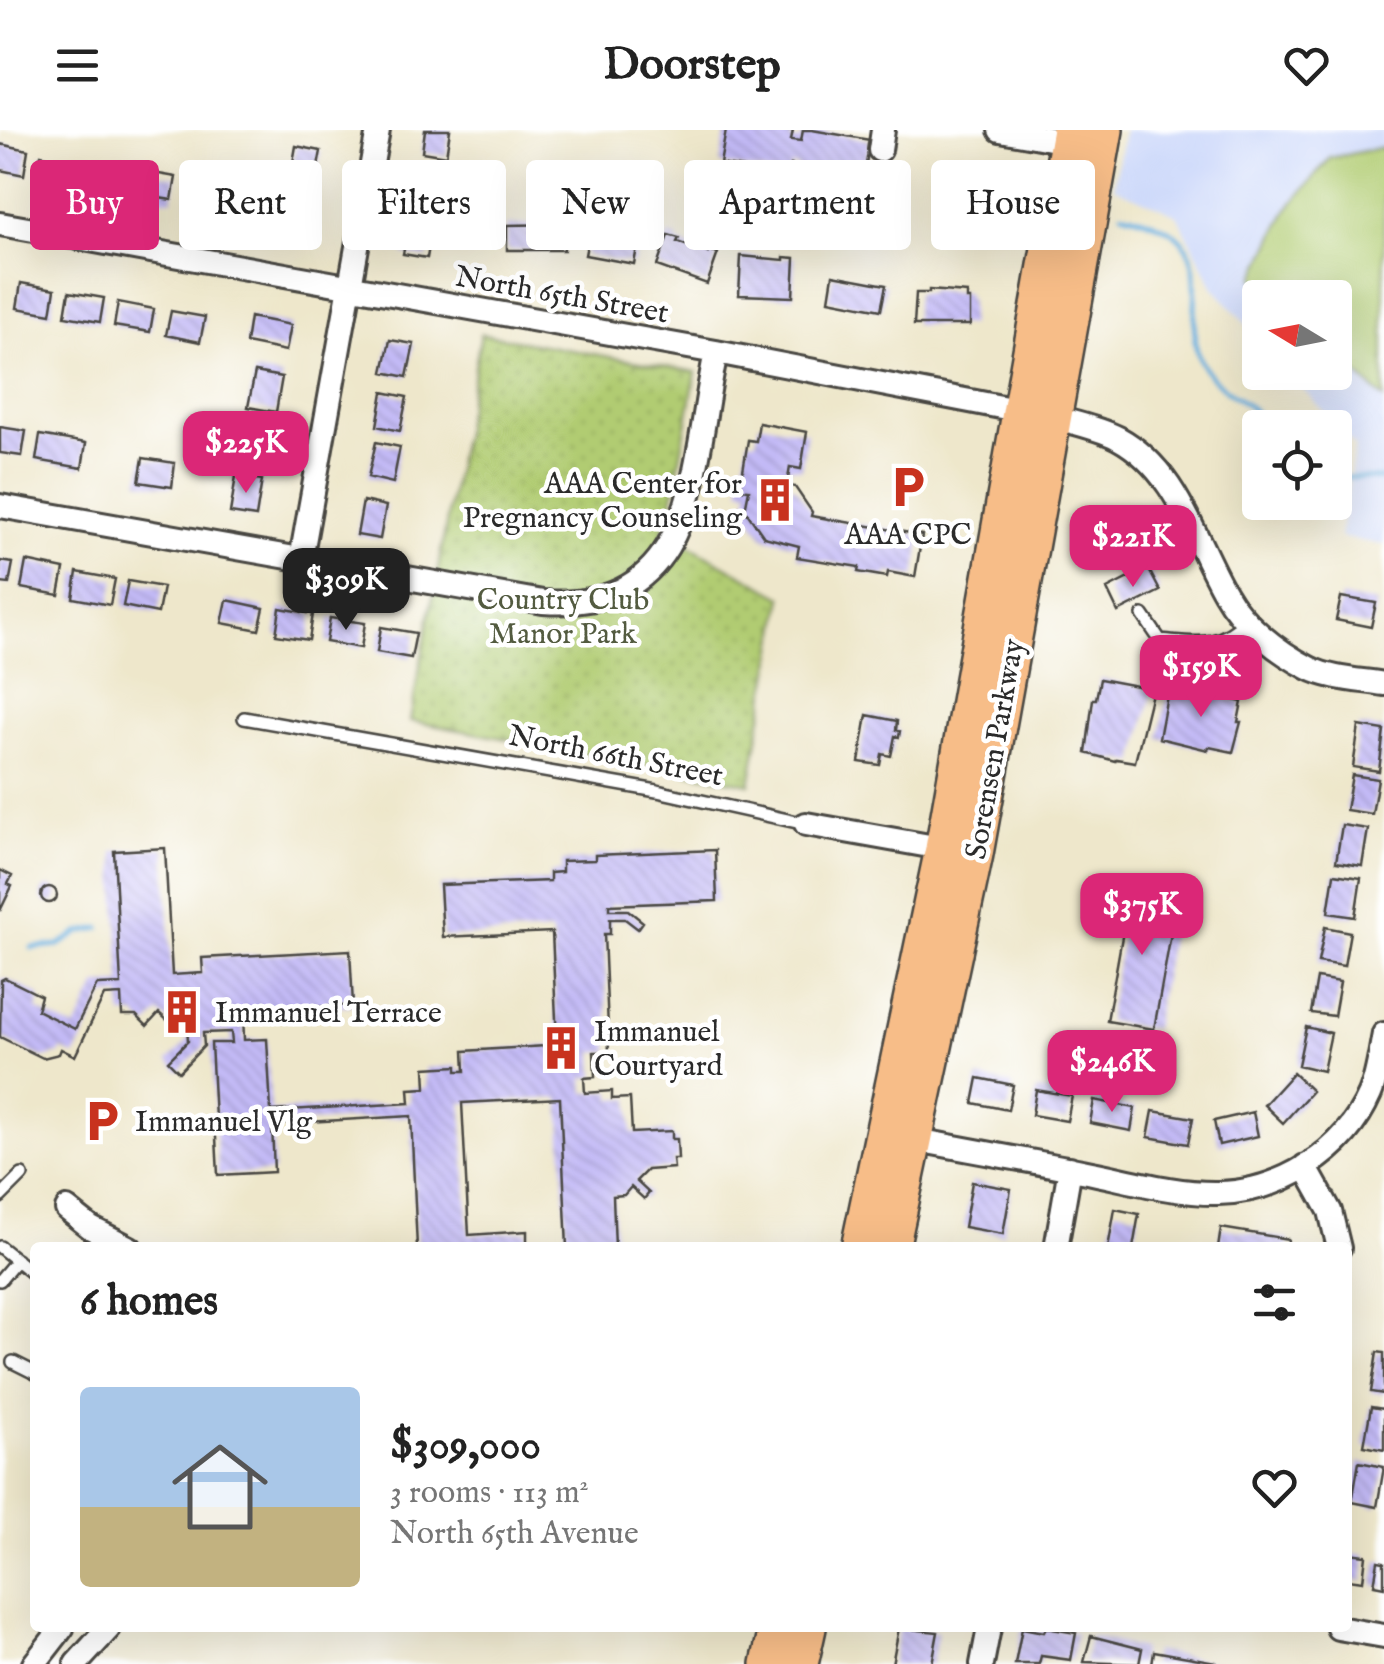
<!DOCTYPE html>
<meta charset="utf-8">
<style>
:root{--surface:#fff;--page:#f6f6f6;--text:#222;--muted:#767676;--accent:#db2777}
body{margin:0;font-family:"IM FELL English",serif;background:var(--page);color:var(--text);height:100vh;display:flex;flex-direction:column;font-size:38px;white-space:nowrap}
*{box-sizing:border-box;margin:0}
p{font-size:32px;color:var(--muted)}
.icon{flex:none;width:55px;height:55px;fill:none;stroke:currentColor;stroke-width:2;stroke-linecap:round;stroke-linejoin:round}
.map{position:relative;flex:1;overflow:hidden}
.drawer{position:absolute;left:30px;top:1112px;width:1322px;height:390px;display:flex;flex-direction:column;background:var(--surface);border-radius:10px;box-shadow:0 10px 40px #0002}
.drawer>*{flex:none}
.banner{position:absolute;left:30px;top:30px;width:1325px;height:90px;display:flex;gap:20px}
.needle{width:65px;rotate:280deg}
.tools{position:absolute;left:1242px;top:150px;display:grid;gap:20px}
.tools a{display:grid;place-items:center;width:110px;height:110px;border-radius:10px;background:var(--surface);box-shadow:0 10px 40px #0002;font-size:50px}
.price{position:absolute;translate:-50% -85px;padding:0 22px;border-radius:20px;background:var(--accent);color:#fff;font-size:32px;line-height:65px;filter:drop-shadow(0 2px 5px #0008)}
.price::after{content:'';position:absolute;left:50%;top:60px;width:30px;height:22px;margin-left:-15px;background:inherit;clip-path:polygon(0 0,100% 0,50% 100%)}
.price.active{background:#222;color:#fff}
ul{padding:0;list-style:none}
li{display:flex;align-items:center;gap:30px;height:250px;padding:0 50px}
li span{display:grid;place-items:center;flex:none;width:280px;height:200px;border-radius:10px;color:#555}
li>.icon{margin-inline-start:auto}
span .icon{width:120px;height:120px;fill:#fffc;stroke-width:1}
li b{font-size:42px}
h2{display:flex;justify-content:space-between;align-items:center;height:120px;padding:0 50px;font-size:42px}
.pill{padding:0 35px;border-radius:10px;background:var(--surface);box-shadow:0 10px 40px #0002;font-size:35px;line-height:90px}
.pill.active{background:var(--accent);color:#fff}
header{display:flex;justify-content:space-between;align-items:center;height:130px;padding:0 50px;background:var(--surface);font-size:45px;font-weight:700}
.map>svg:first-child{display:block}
</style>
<header><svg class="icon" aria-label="menu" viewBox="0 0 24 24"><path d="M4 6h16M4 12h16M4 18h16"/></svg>Doorstep<svg class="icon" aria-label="heart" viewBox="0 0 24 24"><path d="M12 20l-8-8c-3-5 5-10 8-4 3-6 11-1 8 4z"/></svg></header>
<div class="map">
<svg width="1384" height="1534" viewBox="0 0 1384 1534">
<defs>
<pattern id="green-dots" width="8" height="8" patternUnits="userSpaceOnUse" patternTransform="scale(2.5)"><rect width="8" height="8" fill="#b1cc72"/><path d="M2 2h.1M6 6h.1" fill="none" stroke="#98af63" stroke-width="1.8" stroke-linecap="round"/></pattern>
<pattern id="building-back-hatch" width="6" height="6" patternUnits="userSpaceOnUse" patternTransform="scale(2.5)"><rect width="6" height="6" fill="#c3baf6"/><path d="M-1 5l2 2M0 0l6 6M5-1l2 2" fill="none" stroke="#a8a0d3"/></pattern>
</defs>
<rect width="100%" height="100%" fill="#fff"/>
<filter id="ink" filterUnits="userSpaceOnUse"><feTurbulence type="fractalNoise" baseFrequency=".01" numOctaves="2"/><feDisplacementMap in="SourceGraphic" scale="20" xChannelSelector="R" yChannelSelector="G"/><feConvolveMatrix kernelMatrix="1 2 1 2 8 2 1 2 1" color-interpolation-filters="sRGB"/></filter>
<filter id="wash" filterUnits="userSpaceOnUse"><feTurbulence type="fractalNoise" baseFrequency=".0048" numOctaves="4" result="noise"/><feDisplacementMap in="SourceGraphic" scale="40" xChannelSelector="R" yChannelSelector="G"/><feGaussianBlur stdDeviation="2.25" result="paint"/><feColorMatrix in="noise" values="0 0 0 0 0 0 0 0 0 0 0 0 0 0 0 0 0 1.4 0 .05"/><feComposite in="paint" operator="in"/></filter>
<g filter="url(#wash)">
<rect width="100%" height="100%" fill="#eee7cb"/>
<path fill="#cfdafa" d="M1124 0H1384V415L1340 407 1355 317 1289 243 1335 242V168H1260V210L1214 158 1177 85 1114 57Z"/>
<path fill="url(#green-dots)" stroke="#6e7c4e" stroke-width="2.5" d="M481 204 696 242 671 377 662 401 783 467 750 654 410 591Z"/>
<path fill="#b1cc72" stroke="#6e7c4e" stroke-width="2.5" d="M1384 17V269L1335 224V168L1274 167 1254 149 1287 80 1330 28Z"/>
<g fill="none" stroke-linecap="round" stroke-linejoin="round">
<path stroke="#68b0df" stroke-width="5" d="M1122 83C1184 99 1198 113 1195 179 1194 196 1193 216 1201 232 1212 253 1234 265 1252 279 1257 283 1260 292 1264 298
M1335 347 1384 349
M32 818 59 815 80 802 100 798"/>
</g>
<g id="blocks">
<path fill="url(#building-back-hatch)" d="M425 0H450L446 26 422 22Z
M726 0H793L791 10 801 11 803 0H812L870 10 862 58 796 47 798 36 791 35 789 46 720 34Z
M0 14 28 20 24 45 0 40Z
M296 16 321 21 315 53 290 49Z
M41 25 74 31 71 53 37 47Z
M92 32 125 38 120 62 88 56Z
M419 39 443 44 437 78 413 74Z
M142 41 176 47 172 70 139 65Z
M191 48 226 54 222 78 187 72Z
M287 67 311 71 306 105 281 101Z
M410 90 433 94 427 128 403 124Z
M564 94V120H507V95Z
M589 104 638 112 634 134 585 125Z
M668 105 679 108 677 112 708 123 709 120 718 123 707 154 657 136Z
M741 126 784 130V127L795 128 793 167 739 165Z
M833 145 886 155 881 180 829 170Z
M21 153 55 159 51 184 17 178Z
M929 160 967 163V169H970V195H914L916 163H929Z
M69 162 104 168 100 192 65 186Z
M118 172 154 179 150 202 114 196Z
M171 181 205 187 200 212 166 205Z
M250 187 291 195 286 221 246 213Z
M390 210 414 214 407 247 383 242Z
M255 242 282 247 276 282 248 277Z
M383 262 407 267 400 301 377 296Z
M245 289 268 293 265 331 238 326Z
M759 293 807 302 801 339 790 337 787 355 795 357 812 382 811 386 922 405 915 447 888 442 887 447 858 442 859 437 797 427 799 416 764 407 745 380 749 360 740 359 748 310 756 311Z
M0 297 26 301 22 326 0 323Z
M40 305 86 313 82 338 36 330Z
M376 312 400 317 393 353 368 347Z
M143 328 175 333 172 357 139 352Z
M236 346 262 350 256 387 230 383Z
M363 371 386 376 380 409 357 405Z
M0 431 13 433 9 454 0 453Z
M26 431 64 439 59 465 21 458Z
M1148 438 1160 461 1118 482 1107 459Z
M77 442 115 449 110 475 73 468Z
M128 451 163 457 158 483 123 476Z
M1341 467 1376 473 1371 497 1336 490Z
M227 470 264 478 259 500 222 493Z
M280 478 313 484 309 510 276 505Z
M330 488 365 493 361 518 326 512Z
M381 497 416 503 411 528 377 522Z
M1100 549 1153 559 1135 632 1116 629 1115 631 1086 623 1093 569H1096Z
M1169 555 1242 572 1238 592H1241L1233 622 1209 617 1208 620 1159 608Z
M867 585 897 591 896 600 900 601 899 607 895 606 891 626 882 624 880 635 859 632Z
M1359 596 1384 600 1379 641 1353 637Z
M1352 645 1378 649 1372 684 1346 680Z
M1342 695 1368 699 1362 736 1336 732Z
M165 718 172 845 203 843 202 828 350 820 353 875 243 881 244 910 267 909 271 981 410 973 409 959 426 958 425 938 457 936V941H465L464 921 562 915V911H557L552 802 443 807 440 755 550 751V743L562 742V731L595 730V725L715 720 717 771 609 775V780H628L643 792 638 799 625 789H610V804H604L609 922H594L595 947 584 948 585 963 612 961V969L630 968 632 1003 672 1001V1009H677L678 1029H673L674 1038 647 1040 636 1051 649 1063 644 1069 631 1057 624 1065 613 1066 615 1118H567L560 968 462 973 469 1105 527 1101V1118H417L411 986 272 994 274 1042 218 1045 211 913H232L231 902 203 903 204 916 179 942 168 931 188 911 186 882 174 896 159 883 147 896 136 885H122L121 865 104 866 75 926 61 919 59 924 43 928 0 907 1 850 5 848 41 866 37 880 75 899 97 855 121 854 114 721Z
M0 740 12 746 8 754 12 756 0 781Z
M1334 744 1361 748 1355 787 1328 783Z
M1131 756 1178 765 1154 899 1107 891Z
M41 765a8 8 0 1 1 16 0a8 8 0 1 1-16 0Z
M1325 797 1350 802 1344 836 1318 832Z
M1317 848 1340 852 1334 886 1311 883Z
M1306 897 1331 903 1323 941 1298 935Z
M1293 943 1312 961 1283 993 1264 975Z
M978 948 1013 955 1008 980 973 973Z
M1036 960 1072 966 1067 991 1032 985Z
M1094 970 1135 978 1131 1001 1090 993Z
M1153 981 1193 988 1188 1014 1148 1007Z
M1253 982 1258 1006 1219 1015 1214 991Z
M972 1052 1011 1059 1003 1104 964 1097Z
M1115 1079 1139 1084 1133 1118H1108Z
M1221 1098 1288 1109 1287 1118H1218Z
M1377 1222 1384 1223V1264L1371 1262Z
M1371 1277 1384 1279V1320L1364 1316Z
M1359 1332 1384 1337 1377 1377 1352 1372Z
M1348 1423 1366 1425 1363 1451 1348 1449Z
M1378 1431 1384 1432V1457L1374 1455Z
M899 1498 938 1502 932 1534H892Z
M1022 1498 1044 1502 1046 1498 1076 1503 1071 1530 1041 1526 1039 1534H1015Z
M1091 1506 1142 1519 1139 1534 1084 1532Z
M1154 1521 1216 1532V1534H1152Z"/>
</g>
</g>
<g filter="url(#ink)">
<use href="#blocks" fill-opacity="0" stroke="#484743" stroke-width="2.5"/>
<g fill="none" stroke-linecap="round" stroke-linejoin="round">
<g stroke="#484743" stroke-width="16">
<path id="lane" d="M1143 485 1160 510C1197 513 1218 519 1246 491
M244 588 657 661 806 694
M0 1067 22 1045
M0 1117 35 1145
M0 1150 17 1130
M13 1232 35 1243"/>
</g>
<g stroke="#484743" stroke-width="28">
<path id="street" d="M1000 0 1079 14
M880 20 883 0
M0 94 716 222 1053 287C1074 293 1099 298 1118 308 1177 340 1194 409 1225 463 1242 494 1278 522 1309 538 1330 549 1361 550 1384 554
M0 376 543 472C700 483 692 334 716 222
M301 429 378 0
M806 694 952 720
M902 1007C962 1019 1022 1029 1082 1041 1126 1049 1173 1064 1218 1063 1281 1062 1345 1022 1370 964 1378 945 1380 924 1384 904
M1305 1036 1330 1081 1339 1118
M67 1079 91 1098 130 1118
M1056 1118 1070 1038
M1338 1498 1384 1506
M34 1534 62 1498
M76 1534 109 1498
M982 1534 989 1498"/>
</g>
<g stroke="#484743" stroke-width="40">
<path id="primary" d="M859 1118 943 719 1070 0
M891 1118 975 724 1105 0
M769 1534 777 1498
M800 1534 808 1498"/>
</g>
<use href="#lane" stroke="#fff" stroke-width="11"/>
<use href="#street" stroke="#fff" stroke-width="22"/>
<use href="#primary" stroke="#f7bd88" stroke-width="35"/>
</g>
</g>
<defs>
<g id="parking-bare" transform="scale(3.45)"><path d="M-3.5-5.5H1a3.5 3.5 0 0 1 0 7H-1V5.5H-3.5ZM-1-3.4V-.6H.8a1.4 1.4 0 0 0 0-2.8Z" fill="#c8321e" stroke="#fff" stroke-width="2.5" paint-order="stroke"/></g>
<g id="building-bare" transform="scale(3.45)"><path d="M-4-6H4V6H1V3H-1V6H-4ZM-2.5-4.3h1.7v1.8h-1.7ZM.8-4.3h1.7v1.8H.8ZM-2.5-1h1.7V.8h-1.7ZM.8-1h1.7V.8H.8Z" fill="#c8321e" stroke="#fff" stroke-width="2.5" paint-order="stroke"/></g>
</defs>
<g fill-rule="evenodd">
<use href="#parking-bare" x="908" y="357"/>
<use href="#building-bare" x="775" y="370"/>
<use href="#building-bare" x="182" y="882"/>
<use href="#building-bare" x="561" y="918"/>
<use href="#parking-bare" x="102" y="991"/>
</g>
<g text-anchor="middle" stroke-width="9" stroke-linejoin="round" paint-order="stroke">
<g font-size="30" fill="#2b2b2b" stroke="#fff">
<text transform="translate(562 164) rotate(10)" y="10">North 65th Street</text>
<text transform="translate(994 619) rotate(-80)" y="10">Sorensen Parkway</text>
<text transform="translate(616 625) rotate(11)" y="10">North 66th Street</text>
</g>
<g font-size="30" fill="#2b2b2b" stroke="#fff" text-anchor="start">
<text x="742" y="363" text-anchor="end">AAA Center for<tspan x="742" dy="34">Pregnancy Counseling</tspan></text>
<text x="908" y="414" text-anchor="middle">AAA CPC</text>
<text x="215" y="892">Immanuel Terrace</text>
<text x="594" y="911">Immanuel<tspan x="594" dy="34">Courtyard</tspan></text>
<text x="135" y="1001">Immanuel Vlg</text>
</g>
<g font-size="30" fill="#535b40" stroke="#fff">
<text x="563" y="479">Country Club<tspan x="563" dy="34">Manor Park</tspan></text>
</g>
</g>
</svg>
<div class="tools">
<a><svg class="needle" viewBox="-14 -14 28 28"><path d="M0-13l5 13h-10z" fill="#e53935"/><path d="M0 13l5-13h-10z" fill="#767676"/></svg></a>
<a><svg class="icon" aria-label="locate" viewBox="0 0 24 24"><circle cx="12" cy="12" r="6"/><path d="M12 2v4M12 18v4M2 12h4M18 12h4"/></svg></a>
</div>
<b class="price" style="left:246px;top:366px">$225K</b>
<b class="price" style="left:1133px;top:460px">$221K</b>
<b class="price active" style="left:346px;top:503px">$309K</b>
<b class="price" style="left:1201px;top:590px">$159K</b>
<b class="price" style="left:1142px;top:828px">$375K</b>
<b class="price" style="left:1112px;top:985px">$246K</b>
<div class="banner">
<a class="pill active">Buy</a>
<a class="pill">Rent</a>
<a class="pill">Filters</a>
<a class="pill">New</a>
<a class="pill">Apartment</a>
<a class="pill">House</a>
</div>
<section class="drawer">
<h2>6 homes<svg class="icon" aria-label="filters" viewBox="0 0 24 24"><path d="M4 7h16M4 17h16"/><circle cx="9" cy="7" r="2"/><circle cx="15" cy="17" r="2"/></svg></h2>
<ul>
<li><span style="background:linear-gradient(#a9c7e8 60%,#c2b280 0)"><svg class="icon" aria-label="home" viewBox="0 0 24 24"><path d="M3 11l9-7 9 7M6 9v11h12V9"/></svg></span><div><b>$309,000</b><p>3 rooms · 113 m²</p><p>North 65th Avenue</p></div><svg class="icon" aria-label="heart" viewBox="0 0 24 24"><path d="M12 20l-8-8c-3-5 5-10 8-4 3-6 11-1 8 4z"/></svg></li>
</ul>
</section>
</div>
